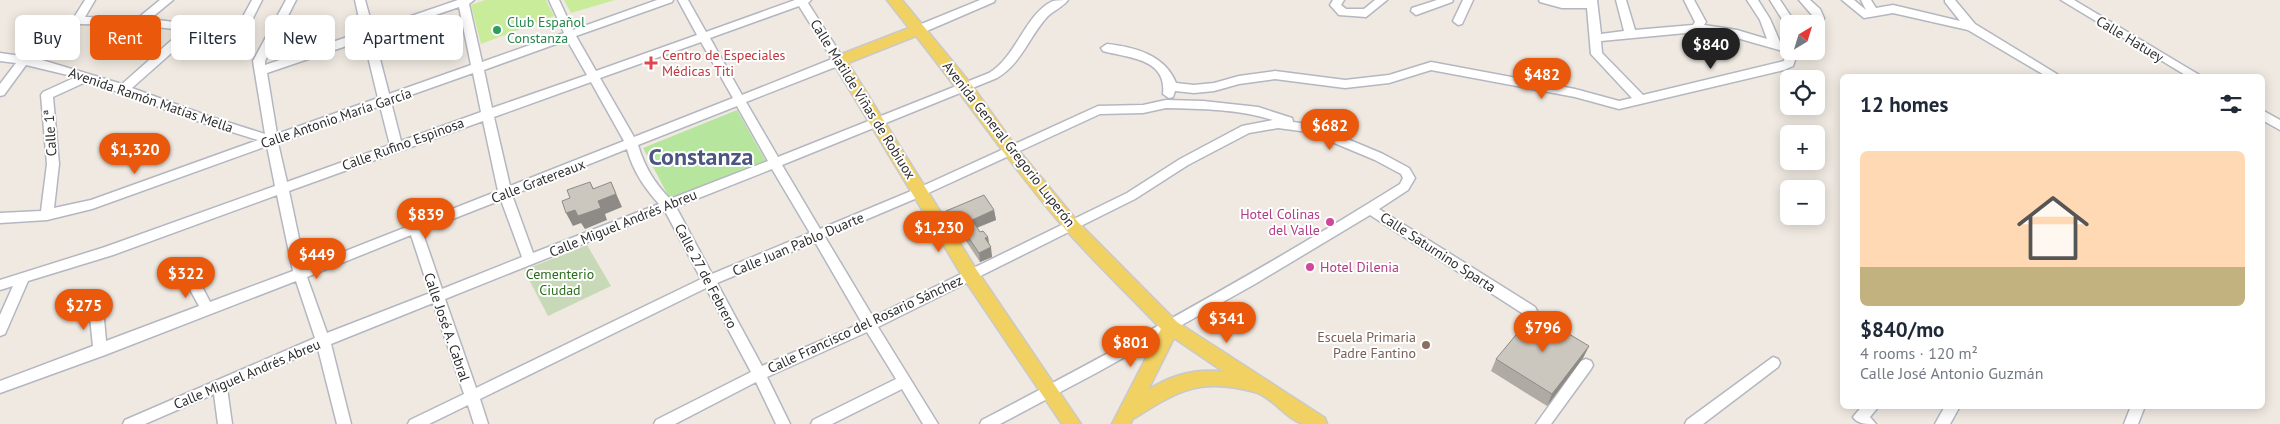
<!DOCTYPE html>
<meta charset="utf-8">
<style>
:root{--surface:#fff;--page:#f2f2f3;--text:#1f2937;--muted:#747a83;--accent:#ea580c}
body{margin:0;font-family:"PT Sans",sans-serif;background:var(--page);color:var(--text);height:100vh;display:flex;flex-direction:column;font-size:19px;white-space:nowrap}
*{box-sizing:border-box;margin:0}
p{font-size:16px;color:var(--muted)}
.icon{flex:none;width:28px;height:28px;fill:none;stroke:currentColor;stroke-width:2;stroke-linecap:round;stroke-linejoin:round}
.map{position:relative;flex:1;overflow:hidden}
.side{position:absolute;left:1840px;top:74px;width:425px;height:335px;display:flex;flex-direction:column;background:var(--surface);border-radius:8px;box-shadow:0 2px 12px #0003}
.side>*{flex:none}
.guide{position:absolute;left:15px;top:15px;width:475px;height:45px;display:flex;gap:10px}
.needle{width:32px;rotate:38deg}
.fabs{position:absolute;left:1780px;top:15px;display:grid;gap:10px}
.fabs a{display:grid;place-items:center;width:45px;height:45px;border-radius:8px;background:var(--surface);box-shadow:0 2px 12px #0003;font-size:25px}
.price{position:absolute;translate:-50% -42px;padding:0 11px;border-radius:18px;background:var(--accent);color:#fff;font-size:16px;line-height:32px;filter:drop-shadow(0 1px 2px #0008)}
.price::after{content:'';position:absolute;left:50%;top:30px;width:15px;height:11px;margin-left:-8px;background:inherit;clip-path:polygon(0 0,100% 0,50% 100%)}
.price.current{background:#222;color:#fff}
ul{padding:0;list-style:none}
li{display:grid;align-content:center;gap:10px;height:265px;padding:0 20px}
li span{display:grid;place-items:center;height:155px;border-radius:8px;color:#555}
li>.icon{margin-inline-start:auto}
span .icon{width:90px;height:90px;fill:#fffc;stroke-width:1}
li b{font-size:21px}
h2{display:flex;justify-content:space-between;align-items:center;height:60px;padding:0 20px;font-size:21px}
.pill{padding:0 18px;border-radius:8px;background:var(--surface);box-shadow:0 2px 12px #0003;font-size:18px;line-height:45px}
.pill.current{background:var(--accent);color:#fff}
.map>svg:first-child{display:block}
</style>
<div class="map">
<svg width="2280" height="424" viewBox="0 0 2280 424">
<rect width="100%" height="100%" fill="#efe9e1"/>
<path fill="#b6e59e" d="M737 110 767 163 670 199 643 148Z"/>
<path fill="#c8d9b8" d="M587 245 611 286 548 316 524 270Z"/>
<path fill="#c9ec9a" d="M485 0H546L554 16 481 44 471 5Z
M564 0H615L571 13Z"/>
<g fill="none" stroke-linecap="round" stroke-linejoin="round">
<g stroke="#b4b7c1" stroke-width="3">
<path id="minor" d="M85 0H95L85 17 138 18 160 0H173L150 19 205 26 233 35 252 0H262L242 40 249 50 247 53H239C230 38 211 35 195 32L132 88 208 116 265 134 253 61 286 0H296L265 61V65L362 32 355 0H365L373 29 458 0H474L469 4 482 62 564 33 549 0H559L573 30 657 0H673L672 2 576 36 596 71 697 35 678 0H688L706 32 795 0H811L808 3 845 61 843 64 746 102 778 157 989 73C1017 56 1025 14 1053 1 1058 0 1063 0 1068 0 1063 7 1053 11 1047 17 1029 37 1021 64 997 78L782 165 820 229 916 189 1098 106 1143 105 1166 100 1203 101 1258 107 1292 118 1293 122 1314 125 1383 154 1409 168 1415 178 1408 190 1379 209 1535 307 1537 311 1535 315 1530 316 1525 315 1370 215 1255 284 1098 372 1000 424H980L982 420C1124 346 1264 269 1400 184L1403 178 1401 174 1375 160 1308 132 1278 128 1249 133 1188 165 1135 199 878 327 938 424H923L902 389 832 424H811L813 420 896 379 867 332 767 377 790 424H776L756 382 675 424H654L656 420 751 372 706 288 480 399 488 424H474L468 405 429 424H408L410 420 464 394 433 303 331 344 351 424H337L318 349 227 388 232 424H218L214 394 145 424H123L125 420 315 338 296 281 105 355 0 393V381L93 346 89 308 91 304 96 303 101 304 103 308 106 341 199 306 182 275 184 271H194L210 302 293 271 277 195 113 255 28 281 5 334 0 336V315L13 286 0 290V280L105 247 275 186 267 146 92 209 47 220 0 223V213L41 211 47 164 41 95 43 92 76 77 26 65 4 95 0 96V84L16 63 0 61V53L21 56 25 55 122 84 183 30 138 25 78 24 73 19ZM799 6 832 59 742 95 710 38ZM459 7 471 65 389 94 374 36ZM364 40 378 98 277 134 267 73ZM567 40 587 75 492 108 484 70ZM701 42 733 98 634 137 600 78ZM473 73 481 112 401 141 391 102ZM88 81 200 122 258 140 91 200 54 208 59 164 53 97ZM591 82 624 141 510 186 494 117ZM380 106 390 145 287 182 278 143ZM737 106 768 161 670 199C654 182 645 168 638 145ZM1166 108C1202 109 1239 109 1273 120L1242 126 1180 159 1127 193 873 317 825 237 924 195 1100 114 1143 113ZM483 121 498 191 305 267 289 191ZM627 149C633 171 644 187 659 204L533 253 512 195ZM772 169 810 233 712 274 676 207ZM501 200 522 257 442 289 422 231ZM665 211 701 279 476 388 445 299ZM411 235 430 293 327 333 307 277ZM815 242 862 323 762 366 717 283Z
M980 0H995L994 2 922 33H914L913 30 914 27Z
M1333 0H1344L1341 5 1346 9H1364L1375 0H1387L1366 17 1339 15 1330 5Z
M1437 0H1453L1452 2 1416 15 1411 11 1412 8Z
M1463 0H1473L1462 24 1458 25 1453 21Z
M1539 0H1597L1601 34 1624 31 1616 0H1626L1635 30 1693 25 1695 22 1684 0H1694L1706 22 1704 25 1737 30 1767 39 1760 20 1747 0H1758L1770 19 1780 42 1789 45V51H1798L1793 66 1784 70 1619 109 1575 97 1431 70 1389 83 1345 88 1275 79 1239 84 1214 91 1194 93 1175 91 1173 97 1169 98 1163 94C1167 58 1128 58 1103 51L1101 48 1107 44C1135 47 1165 55 1176 83L1194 85 1214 83 1239 76 1275 71 1345 80 1389 75 1431 62 1575 89 1619 101 1632 98 1591 54 1587 8H1562L1540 2ZM1696 32 1737 38 1786 52 1784 61 1643 95 1602 53 1601 41Z
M1770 0H1780L1796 24H1789V27H1787Z
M1799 0H1810L1820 9 1824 18 1820 29 1816 30V24H1812V15Z
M1842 0H1854L1866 10 1861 0H1871L1876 8 1893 5 1960 21 1945 2V0H1955L1975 24 2060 76H2046L1968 30 1893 13 1864 18Z
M2061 0H2074L2201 76H2187Z
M2262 110 2280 120V130L2262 120Z
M1773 357 1778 359 1780 363 1778 367 1703 424H1685L1687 420Z
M1586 359 1591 361 1593 365 1591 369 1551 424H1536L1581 361Z
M1862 406H1879L1870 417 1876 424C1867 424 1857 424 1853 417Z
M1945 406H1960L1950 424H1935Z
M2131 406H2145L2138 424H2124Z"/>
</g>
<g stroke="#c9c9c9" stroke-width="3">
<path id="major" d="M887 0H902L971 84 1016 147 1078 222 1177 322 1325 418 1327 424C1320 424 1311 424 1304 424 1286 420 1273 397 1255 392 1200 377 1179 390 1133 419L1130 424H1112L1161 329C1130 296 1096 264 1066 230 1012 168 967 100 916 36L848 63 976 269 1081 424H1062L964 279 832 61 834 57 909 28ZM1174 338 1224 372C1197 368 1171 375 1148 390Z"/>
</g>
<use href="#minor" fill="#fff" fill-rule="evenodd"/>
<use href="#major" fill="#f2d163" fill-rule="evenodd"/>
</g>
<path fill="#afaba4" d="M994 210 996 220 977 228 980 232 988 237 992 257 980 262 962 235 958 236 948 221 946 211Z
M1589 346 1583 358 1547 406 1491 371 1496 359Z"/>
<path fill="#8e8b86" d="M590 182 597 195 611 182 622 207 605 214 607 220 585 229 581 223 573 226 566 213Z
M994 210 996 220 973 229 972 220Z
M960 225 962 235 958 236 956 226Z
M988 237 989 246 985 238Z
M991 247 992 257 980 262 979 253Z
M1589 346 1583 358 1547 406 1552 394Z"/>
<path fill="#cbc7bf" stroke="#8e8b86" d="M590 182 593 189 611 182 616 194 598 201 601 208 578 216 575 210 566 213 562 201 570 198 567 190Z
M984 195 994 210 972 220 980 232 983 231 988 237 985 238 991 247 979 253 960 225 956 226 946 211Z
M1534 313 1589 346 1552 394 1496 359Z"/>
<circle fill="#2e9e5b" stroke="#fff" stroke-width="2" cx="497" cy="30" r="5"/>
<path fill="#e0444e" stroke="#fff" stroke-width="2" d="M648.5 55.5h5v5h5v5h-5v5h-5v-5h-5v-5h5z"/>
<g fill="#d1479c" stroke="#fff" stroke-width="2">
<circle cx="1330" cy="222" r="5"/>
<circle cx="1310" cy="267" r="5"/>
</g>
<circle fill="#8d6e63" stroke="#fff" stroke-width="2" cx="1426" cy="345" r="5"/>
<g text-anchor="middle" stroke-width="4" stroke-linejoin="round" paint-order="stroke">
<g font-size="14" fill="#27864d" stroke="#fff" text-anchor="start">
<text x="507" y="27">Club Español<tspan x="507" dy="16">Constanza</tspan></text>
</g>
<g font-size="14" fill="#2e2e2e" stroke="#fff">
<text transform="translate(2130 39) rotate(31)" y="5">Calle Hatuey</text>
<text transform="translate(863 99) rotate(58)" y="5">Calle Matilde Viñas de Robiuox</text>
<text transform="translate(151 100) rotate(19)" y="5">Avenida Ramón Matías Mella</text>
<text transform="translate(336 118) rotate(-19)" y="5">Calle Antonio María García</text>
<text transform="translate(50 133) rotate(-94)" y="5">Calle 1ª</text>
<text transform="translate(403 144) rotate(-20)" y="5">Calle Rufino Espinosa</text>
<text transform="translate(1009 144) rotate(52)" y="5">Avenida General Gregorio Luperón</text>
<text transform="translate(538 181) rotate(-21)" y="5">Calle Gratereaux</text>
<text transform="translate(623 223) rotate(-22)" y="5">Calle Miguel Andrés Abreu</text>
<text transform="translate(798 244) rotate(-23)" y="5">Calle Juan Pablo Duarte</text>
<text transform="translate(1438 252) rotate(33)" y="5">Calle Saturnino Sparta</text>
<text transform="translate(706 276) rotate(62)" y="5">Calle 27 de Febrero</text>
<text transform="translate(865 324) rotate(-25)" y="5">Calle Francisco del Rosario Sánchez</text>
<text transform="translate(447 327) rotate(71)" y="5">Calle José A. Cabral</text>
<text transform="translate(247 374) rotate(-23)" y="5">Calle Miguel Andrés Abreu</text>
</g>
<g font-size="14" fill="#be3a42" stroke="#fff" text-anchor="start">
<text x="662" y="60">Centro de Especiales<tspan x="662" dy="16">Médicas Titi</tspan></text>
</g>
<g font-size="14" fill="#b23c85" stroke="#fff" text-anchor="end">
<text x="1320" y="219">Hotel Colinas<tspan x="1320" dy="16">del Valle</tspan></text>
<text x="1320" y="272" text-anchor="start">Hotel Dilenia</text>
</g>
<g font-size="14" fill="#2c6e1b" stroke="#fff">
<text x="560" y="279">Cementerio<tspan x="560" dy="16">Ciudad</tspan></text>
</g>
<g font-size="14" fill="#785e54" stroke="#fff" text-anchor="end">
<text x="1416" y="342">Escuela Primaria<tspan x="1416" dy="16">Padre Fantino</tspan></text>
</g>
<g font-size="24" font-weight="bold" fill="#4d5680" stroke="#fff">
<text x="701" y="165">Constanza</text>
</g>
</g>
</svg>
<div class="fabs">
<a><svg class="needle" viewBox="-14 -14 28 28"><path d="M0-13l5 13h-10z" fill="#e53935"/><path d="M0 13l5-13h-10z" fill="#747a83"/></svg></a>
<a><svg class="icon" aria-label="locate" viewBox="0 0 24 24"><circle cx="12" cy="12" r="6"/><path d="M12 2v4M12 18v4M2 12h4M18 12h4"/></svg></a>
<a>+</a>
<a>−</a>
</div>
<b class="price current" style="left:1711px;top:70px">$840</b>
<b class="price" style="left:1542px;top:100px">$482</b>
<b class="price" style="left:1330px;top:151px">$682</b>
<b class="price" style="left:135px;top:175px">$1,320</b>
<b class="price" style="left:426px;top:240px">$839</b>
<b class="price" style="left:939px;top:253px">$1,230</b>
<b class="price" style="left:317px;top:280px">$449</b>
<b class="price" style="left:186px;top:299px">$322</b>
<b class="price" style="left:84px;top:331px">$275</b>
<b class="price" style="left:1227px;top:344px">$341</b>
<b class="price" style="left:1543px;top:353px">$796</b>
<b class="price" style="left:1131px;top:368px">$801</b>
<div class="guide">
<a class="pill">Buy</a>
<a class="pill current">Rent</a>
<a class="pill">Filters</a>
<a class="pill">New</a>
<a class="pill">Apartment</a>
</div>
<section class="side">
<h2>12 homes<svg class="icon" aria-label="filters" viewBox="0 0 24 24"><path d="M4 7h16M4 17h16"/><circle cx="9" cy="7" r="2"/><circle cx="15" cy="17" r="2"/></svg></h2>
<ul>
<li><span style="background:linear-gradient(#ffd9b3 75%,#c2b280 0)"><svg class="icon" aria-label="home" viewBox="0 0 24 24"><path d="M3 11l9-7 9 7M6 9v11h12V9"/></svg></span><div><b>$840/mo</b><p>4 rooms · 120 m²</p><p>Calle José Antonio Guzmán</p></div></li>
</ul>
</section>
</div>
